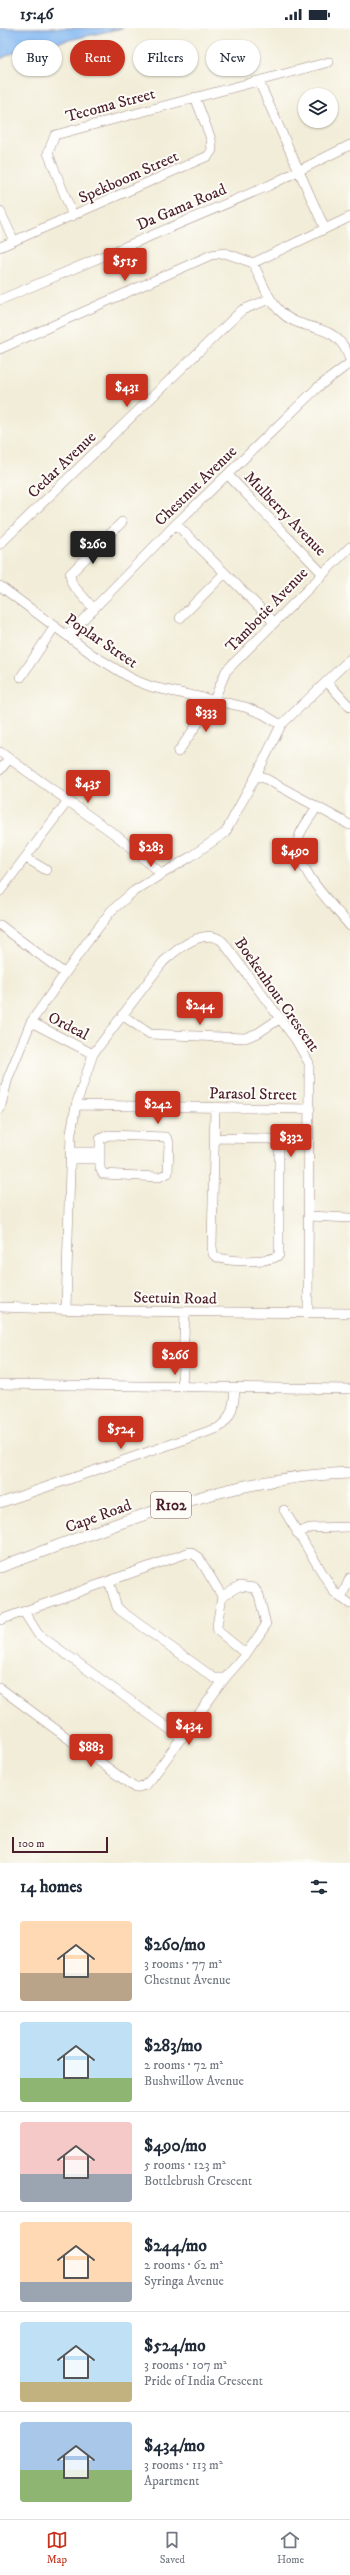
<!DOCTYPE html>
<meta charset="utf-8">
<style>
:root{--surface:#fff;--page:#f2f2f3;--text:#1f2937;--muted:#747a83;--line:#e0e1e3;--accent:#c8321e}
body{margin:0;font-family:"IM FELL DW Pica",serif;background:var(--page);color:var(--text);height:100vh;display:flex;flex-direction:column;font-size:15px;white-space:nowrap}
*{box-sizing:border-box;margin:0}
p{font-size:13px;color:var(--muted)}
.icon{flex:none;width:22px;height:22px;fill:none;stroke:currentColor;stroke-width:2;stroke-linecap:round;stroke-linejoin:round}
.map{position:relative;height:1835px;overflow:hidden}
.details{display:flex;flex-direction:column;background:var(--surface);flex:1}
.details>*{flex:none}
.hud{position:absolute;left:12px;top:12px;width:326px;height:36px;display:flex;gap:8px}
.fabs{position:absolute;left:298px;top:60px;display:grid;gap:8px}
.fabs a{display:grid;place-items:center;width:40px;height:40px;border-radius:50%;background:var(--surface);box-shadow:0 1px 3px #0004;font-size:20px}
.scale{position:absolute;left:12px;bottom:10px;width:96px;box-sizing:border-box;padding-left:4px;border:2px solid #4a1f2b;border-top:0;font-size:11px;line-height:14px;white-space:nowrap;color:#4a1f2b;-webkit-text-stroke:3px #fdfcf7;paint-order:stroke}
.price{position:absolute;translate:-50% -34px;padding:0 9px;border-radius:4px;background:var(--accent);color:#fff;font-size:13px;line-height:26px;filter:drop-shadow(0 1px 2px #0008)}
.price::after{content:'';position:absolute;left:50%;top:24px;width:12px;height:9px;margin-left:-6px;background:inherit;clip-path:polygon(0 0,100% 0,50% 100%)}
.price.current{background:#222;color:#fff}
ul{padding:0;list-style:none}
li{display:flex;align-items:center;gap:12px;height:100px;padding:0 20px}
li+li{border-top:1px solid var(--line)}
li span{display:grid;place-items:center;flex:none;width:112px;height:80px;border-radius:4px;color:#555}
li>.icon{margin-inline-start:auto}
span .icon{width:48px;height:48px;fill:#fffc;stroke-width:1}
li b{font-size:17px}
h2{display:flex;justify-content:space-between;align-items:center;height:48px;padding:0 20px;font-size:17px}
.tag{padding:0 14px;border-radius:18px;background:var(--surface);box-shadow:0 1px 3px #0004;font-size:14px;line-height:36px}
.tag.current{background:var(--accent);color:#fff}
.status{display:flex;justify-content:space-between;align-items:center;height:28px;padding:0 20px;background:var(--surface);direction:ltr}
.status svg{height:11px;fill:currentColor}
.tab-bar{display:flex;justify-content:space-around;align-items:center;height:56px;border-top:1px solid var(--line);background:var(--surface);font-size:11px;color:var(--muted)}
.tab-bar a{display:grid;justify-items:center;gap:2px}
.tab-bar .current{color:var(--accent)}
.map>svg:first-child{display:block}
</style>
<div class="status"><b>15:46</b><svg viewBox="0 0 49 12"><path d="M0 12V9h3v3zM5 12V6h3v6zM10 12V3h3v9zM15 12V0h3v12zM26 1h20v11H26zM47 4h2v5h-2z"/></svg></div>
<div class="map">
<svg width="350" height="1835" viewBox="0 0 350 1835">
<rect width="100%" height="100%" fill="#fdfcf7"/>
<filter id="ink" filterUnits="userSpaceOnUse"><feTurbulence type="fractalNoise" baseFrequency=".025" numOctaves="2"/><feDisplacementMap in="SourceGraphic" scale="8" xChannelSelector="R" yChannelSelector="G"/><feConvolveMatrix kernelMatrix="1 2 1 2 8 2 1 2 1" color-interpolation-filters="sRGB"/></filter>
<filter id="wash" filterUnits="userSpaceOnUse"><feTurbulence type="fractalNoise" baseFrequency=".012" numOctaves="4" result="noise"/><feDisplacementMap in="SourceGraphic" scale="16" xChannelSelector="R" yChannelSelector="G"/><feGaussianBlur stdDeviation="0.9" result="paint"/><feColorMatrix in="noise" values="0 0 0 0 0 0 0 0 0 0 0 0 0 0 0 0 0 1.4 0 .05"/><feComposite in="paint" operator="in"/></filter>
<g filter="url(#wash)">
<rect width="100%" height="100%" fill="#f2edd8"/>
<path fill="#83b8f1" stroke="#666c8e" d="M0 0H123L15 24 0 31Z"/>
</g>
<g filter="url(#ink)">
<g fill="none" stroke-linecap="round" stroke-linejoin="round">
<g stroke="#9e8682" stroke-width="10">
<path id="minor" d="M259 54 325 201
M0 183 14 213
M73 188 48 125 55 107 329 34
M0 219 208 128 212 122 211 111 195 69
M253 235C261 251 267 270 280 283 302 307 337 290 350 332
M253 235 350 189
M0 272 268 158 350 117
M0 321 211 227 225 225 253 235
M228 447 322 545
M176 496 273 593
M0 516 242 282 270 271
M0 558 93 627 134 652 152 659 245 679 263 686 281 697
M94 581 72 556 70 546 122 494
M180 590 225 545
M68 607 176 496 318 359 350 335
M21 649 55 598
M327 654 350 679
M0 724 117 808 162 846
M178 724 214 672 226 643 350 519
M0 742 9 731
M257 746 350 797
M316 780C311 789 302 799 299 809 291 838 333 877 350 898
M26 830 46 842
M0 863 67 774
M0 897 64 945
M122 987 150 1006 245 1010 258 1005 279 991
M31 994 93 1026
M76 1077 310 1081
M0 1081 8 1050 31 994 85 917 111 883 134 863 190 829 225 805 257 746 281 697 350 631
M108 1107 166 1109 169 1114 168 1145 159 1149 103 1146 100 1140V1111Z
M214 1110 272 1111 279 1116V1227C270 1235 219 1235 213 1226L212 1218 215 1079
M71 1124H100
M71 1131H100
M309 1188 350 1190
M0 1279 109 1283 350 1285
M66 1281 71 1105 76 1077 93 1026 163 934C176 922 205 897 223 914L296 1012 309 1035 308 1285
M0 1356 350 1361
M182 1359 185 1284
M0 1475 218 1400C232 1391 234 1376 235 1361
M284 1482 334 1564 350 1576
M297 1505 310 1500 350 1499
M109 1553 117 1579 121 1583 214 1650H225
M341 1570 350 1550
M24 1584 38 1606 182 1710
M0 1592 190 1524 199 1530 222 1568 217 1598 218 1603 246 1626
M0 1660 135 1760 146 1757 152 1750 225 1650 246 1626 266 1597 259 1567 254 1560 239 1558 222 1568"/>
</g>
<g stroke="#9e8682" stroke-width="12">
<path id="major" d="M0 1539C114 1498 227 1448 350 1445"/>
</g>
<use href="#minor" stroke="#fff" stroke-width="9"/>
<use href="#major" stroke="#fff" stroke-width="11"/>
</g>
</g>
<g text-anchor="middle" stroke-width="4" stroke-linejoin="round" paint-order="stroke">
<rect fill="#fdfcf7" stroke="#806168" stroke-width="1" x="151" y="1464" width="40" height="26" rx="3"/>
<g font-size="15" font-weight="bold" fill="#4a1f2b">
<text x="171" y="1482">R102</text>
</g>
<g font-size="16" fill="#4a1f2b" stroke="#fdfcf7">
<text transform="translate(110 76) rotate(-15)" y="6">Tecoma Street</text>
<text transform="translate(128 148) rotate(-24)" y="6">Spekboom Street</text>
<text transform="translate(181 178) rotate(-23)" y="6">Da Gama Road</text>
<text transform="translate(61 436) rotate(-44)" y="6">Cedar Avenue</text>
<text transform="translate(195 457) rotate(-44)" y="6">Chestnut Avenue</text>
<text transform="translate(286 485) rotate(46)" y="6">Mulberry Avenue</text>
<text transform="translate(266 581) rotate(-46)" y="6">Tambotie Avenue</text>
<text transform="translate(102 612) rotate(34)" y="6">Poplar Street</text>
<text transform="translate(278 966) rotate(55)" y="6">Boekenhout Crescent</text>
<text transform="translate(69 997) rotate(27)" y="6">Ordeal</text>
<text transform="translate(253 1065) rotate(1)" y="6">Parasol Street</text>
<text transform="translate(175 1269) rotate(1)" y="6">Seetuin Road</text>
<text transform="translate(98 1487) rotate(-20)" y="6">Cape Road</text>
</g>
</g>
</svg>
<div class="fabs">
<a><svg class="icon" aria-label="layers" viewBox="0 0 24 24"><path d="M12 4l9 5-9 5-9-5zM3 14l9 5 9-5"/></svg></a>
</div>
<div class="scale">100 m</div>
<b class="price" style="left:125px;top:254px">$515</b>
<b class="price" style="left:127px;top:380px">$431</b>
<b class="price current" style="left:93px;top:537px">$260</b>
<b class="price" style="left:206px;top:705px">$333</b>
<b class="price" style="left:88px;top:776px">$435</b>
<b class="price" style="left:151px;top:840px">$283</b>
<b class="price" style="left:295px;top:844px">$490</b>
<b class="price" style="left:200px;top:998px">$244</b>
<b class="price" style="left:158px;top:1097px">$242</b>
<b class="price" style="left:291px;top:1130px">$332</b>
<b class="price" style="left:175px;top:1348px">$266</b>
<b class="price" style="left:121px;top:1422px">$524</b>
<b class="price" style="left:189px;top:1718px">$434</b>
<b class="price" style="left:91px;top:1740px">$883</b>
<div class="hud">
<a class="tag">Buy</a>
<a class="tag current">Rent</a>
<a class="tag">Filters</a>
<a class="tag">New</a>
</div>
</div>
<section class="details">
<h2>14 homes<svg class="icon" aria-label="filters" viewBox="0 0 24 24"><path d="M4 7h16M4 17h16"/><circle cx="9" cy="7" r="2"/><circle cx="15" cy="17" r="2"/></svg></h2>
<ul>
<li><span style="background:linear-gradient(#ffd9b3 65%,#b9a48a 0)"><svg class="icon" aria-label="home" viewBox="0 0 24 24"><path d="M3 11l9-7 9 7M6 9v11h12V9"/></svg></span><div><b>$260/mo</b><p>3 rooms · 77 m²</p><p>Chestnut Avenue</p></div></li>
<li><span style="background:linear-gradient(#bfe0f5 70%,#8fb573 0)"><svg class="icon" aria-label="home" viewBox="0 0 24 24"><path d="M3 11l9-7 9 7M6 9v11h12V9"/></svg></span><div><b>$283/mo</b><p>2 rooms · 72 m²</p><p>Bushwillow Avenue</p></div></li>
<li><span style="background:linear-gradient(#f6c9c9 65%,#9aa5b1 0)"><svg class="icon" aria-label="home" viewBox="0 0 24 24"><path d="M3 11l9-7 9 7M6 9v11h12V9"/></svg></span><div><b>$490/mo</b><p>5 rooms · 123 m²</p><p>Bottlebrush Crescent</p></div></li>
<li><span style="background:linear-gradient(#ffd9b3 75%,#9aa5b1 0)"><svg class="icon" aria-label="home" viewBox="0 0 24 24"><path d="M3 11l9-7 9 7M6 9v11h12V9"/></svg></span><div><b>$244/mo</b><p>2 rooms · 62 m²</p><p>Syringa Avenue</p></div></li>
<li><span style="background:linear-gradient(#bfe0f5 75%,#c2b280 0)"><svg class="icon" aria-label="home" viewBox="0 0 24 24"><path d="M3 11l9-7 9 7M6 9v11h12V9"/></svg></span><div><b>$524/mo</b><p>3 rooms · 107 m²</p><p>Pride of India Crescent</p></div></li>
<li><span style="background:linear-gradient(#a9c7e8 60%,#8fb573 0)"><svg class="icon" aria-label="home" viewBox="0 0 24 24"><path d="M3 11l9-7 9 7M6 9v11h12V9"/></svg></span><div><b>$434/mo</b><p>3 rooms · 113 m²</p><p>Apartment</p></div></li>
</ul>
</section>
<nav class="tab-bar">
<a class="current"><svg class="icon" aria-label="map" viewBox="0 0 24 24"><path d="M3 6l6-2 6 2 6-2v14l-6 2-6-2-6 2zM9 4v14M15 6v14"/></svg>Map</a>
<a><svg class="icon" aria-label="saved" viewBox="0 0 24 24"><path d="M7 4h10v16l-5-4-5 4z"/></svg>Saved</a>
<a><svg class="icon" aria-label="home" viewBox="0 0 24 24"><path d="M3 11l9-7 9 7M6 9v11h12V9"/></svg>Home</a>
</nav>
